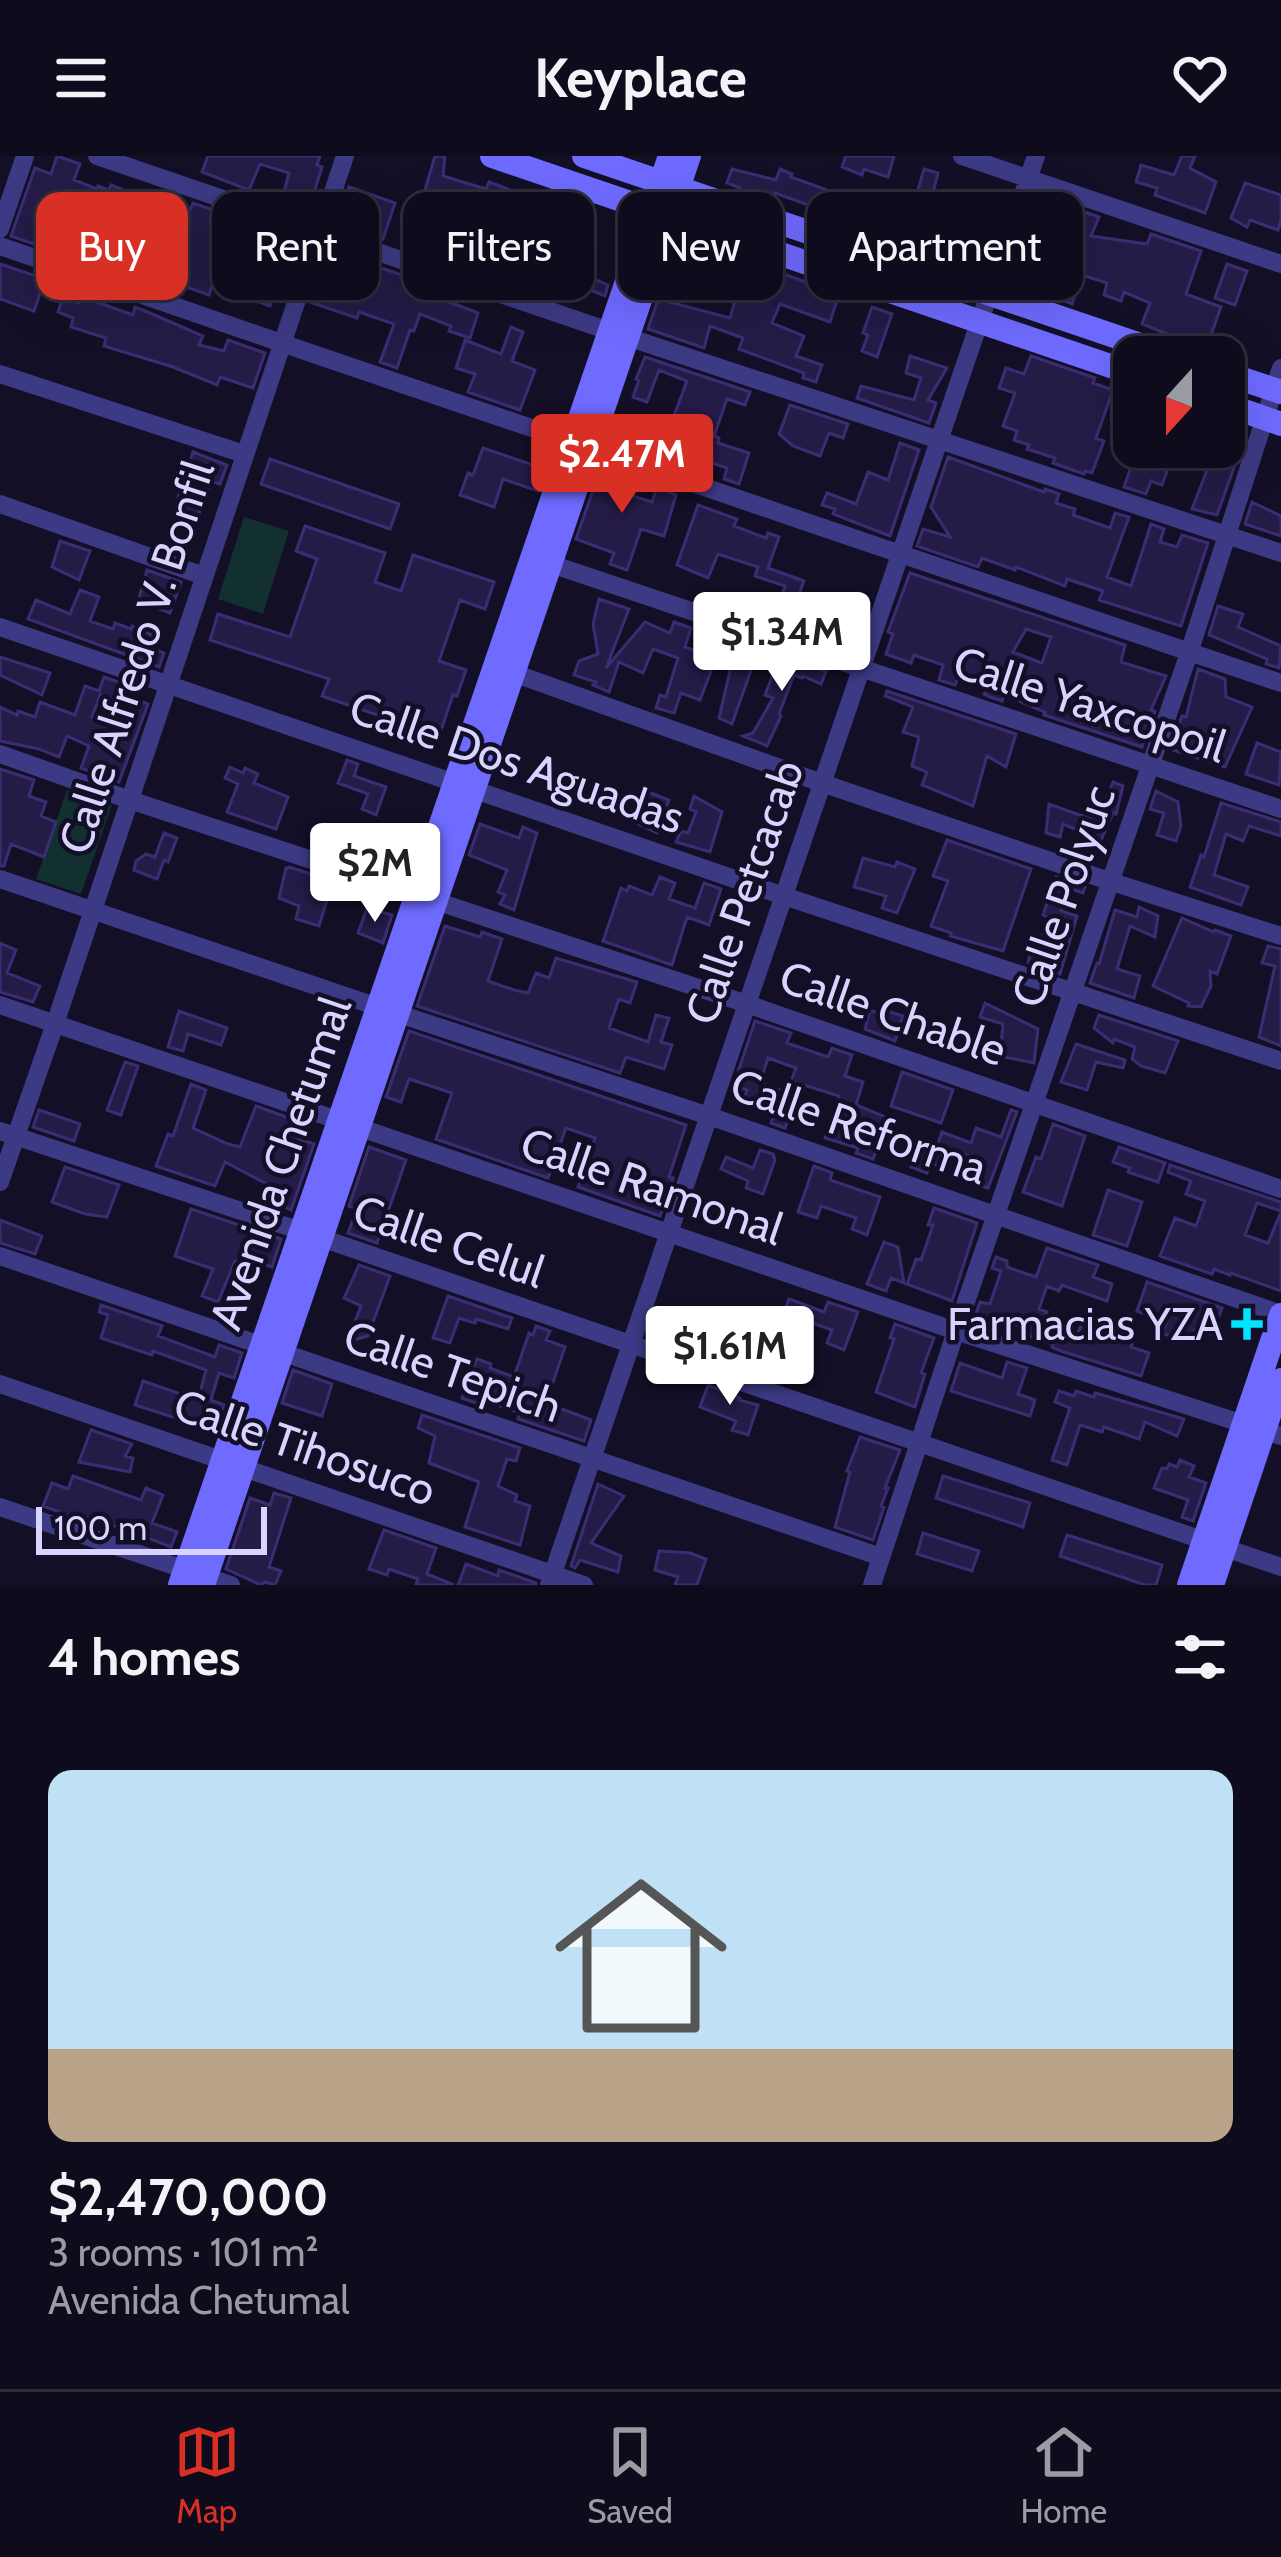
<!DOCTYPE html>
<meta charset="utf-8">
<style>
:root{--surface:#0e0b1c;--page:#1c1929;--text:#f1f3f6;--muted:#9b9ba3;--line:#2e2b3b;--accent:#d93025}
body{margin:0;font-family:Cabin,sans-serif;background:var(--page);color:var(--text);height:100vh;display:flex;flex-direction:column;font-size:45px;white-space:nowrap}
*{box-sizing:border-box;margin:0}
p{font-size:39px;color:var(--muted)}
.icon{flex:none;width:66px;height:66px;fill:none;stroke:currentColor;stroke-width:2;stroke-linecap:round;stroke-linejoin:round}
.map{position:relative;height:1429px;overflow:hidden}
.sheet{display:flex;flex-direction:column;background:var(--surface);flex:1}
.sheet>*{flex:none}
.hud{position:absolute;left:36px;top:36px;width:1209px;height:108px;display:flex;gap:24px}
.needle{width:78px;rotate:201deg}
.tools{position:absolute;left:1113px;top:180px;display:grid;gap:24px}
.tools a{display:grid;place-items:center;width:132px;height:132px;border-radius:24px;background:var(--surface);box-shadow:0 12px 48px #0002,0 0 0 3px var(--line);font-size:60px}
.scale{position:absolute;left:36px;bottom:30px;width:231px;box-sizing:border-box;padding-left:12px;border:6px solid #d9d4ff;border-top:0;font-size:33px;line-height:42px;white-space:nowrap;color:#d9d4ff;-webkit-text-stroke:9px #130f26;paint-order:stroke}
.price{position:absolute;translate:-50% -102px;padding:0 27px;border-radius:12px;background:#fff;color:#222;font-size:39px;line-height:78px;filter:drop-shadow(0 3px 6px #0008)}
.price::after{content:'';position:absolute;left:50%;top:72px;width:36px;height:27px;margin-left:-18px;background:inherit;clip-path:polygon(0 0,100% 0,50% 100%)}
.price.selected{background:var(--accent);color:#fff}
ul{padding:0;list-style:none}
li{display:grid;align-content:center;gap:24px;height:636px;padding:0 48px}
li+li{border-top:3px solid var(--line)}
li span{display:grid;place-items:center;height:372px;border-radius:24px;color:#555}
li>.icon{margin-inline-start:auto}
span .icon{width:216px;height:216px;fill:#fffc;stroke-width:1}
li b{font-size:51px}
h2{display:flex;justify-content:space-between;align-items:center;height:144px;padding:0 48px;font-size:51px}
.tag{padding:0 42px;border-radius:24px;background:var(--surface);box-shadow:0 12px 48px #0002,0 0 0 3px var(--line);font-size:42px;line-height:108px}
.tag.selected{background:var(--accent);color:#fff}
header{display:flex;justify-content:space-between;align-items:center;height:156px;padding:0 48px;background:var(--surface);font-size:54px;font-weight:700}
.tabs{display:flex;justify-content:space-around;align-items:center;height:168px;border-top:3px solid var(--line);background:var(--surface);font-size:33px;color:var(--muted)}
.tabs a{display:grid;justify-items:center;gap:6px}
.tabs .selected{color:var(--accent)}
.map>svg:first-child{display:block}
</style>
<header><svg class="icon" aria-label="menu" viewBox="0 0 24 24"><path d="M4 6h16M4 12h16M4 18h16"/></svg>Keyplace<svg class="icon" aria-label="heart" viewBox="0 0 24 24"><path d="M12 20l-8-8c-3-5 5-10 8-4 3-6 11-1 8 4z"/></svg></header>
<div class="map">
<svg width="1281" height="1429" viewBox="0 0 1281 1429">
<rect width="100%" height="100%" fill="#130f26"/>
<path fill="#12302f" d="M244 361 289 375 263 458 218 443Z
M67 634 112 649 81 738 36 723Z"/>
<path fill="#241b47" stroke="#3b2d73" stroke-width="3" fill-rule="evenodd" d="M57 0 80 8 74 24 97 33 98 30 109 34 111 29 134 38 121 72 160 86 168 65 183 71 193 47 302 84 285 136 277 133 270 150 243 140 249 115 220 105 209 139 181 129 178 137 160 131 165 119 142 109 141 111 130 108 127 115 105 106 103 112 76 102 92 58 70 51 55 95 11 80 35 12 51 18Z
M208 0H320L317 9 322 11 308 56 281 47 289 17 260 8 249 34 202 16Z
M435 0H445L443 20 486 33 489 26 521 38 522 35 540 40 528 82 557 92 553 105 608 129 605 140 578 129 574 140 544 130 542 136 484 114 485 112 454 100 456 97 425 84 439 49 422 44Z
M846 0H894L888 21 864 13 862 19 842 11Z
M1182 0H1195L1190 12 1216 26 1205 57 1155 39 1157 32 1136 26 1141 9 1174 19Z
M732 13 776 24 780 13 792 18 791 21 830 35 828 39 843 47 840 56 824 51 822 54 775 37 772 45 740 34V32L727 27Z
M924 13 938 17 924 71 990 94 982 118 868 79 879 46 899 52 904 36 916 40Z
M1245 27 1281 39V64L1278 74 1250 64 1247 71 1231 62Z
M349 31 395 47 383 83 337 68Z
M1058 47 1099 61 1091 80 1147 88 1151 78 1201 95 1186 138 1221 151 1207 190 1184 185 1142 168 1150 147 1124 136 1121 145 1104 139 1107 127 1082 119 1072 148 1060 143 1070 115 1032 103 1024 132 1007 126 1023 79 1043 87Z
M678 84 719 97 720 95 839 138 830 166 780 148 772 167 804 180 796 200 822 209 816 226 803 222 804 217 739 193 743 182 710 170 704 192 648 173 658 143 730 162 735 145 665 122Z
M330 95 426 127 423 136 478 157 470 182 449 175 451 170 420 158 414 175 410 174 397 212 380 206 394 168 359 156 357 162 310 146Z
M0 108 45 123 34 155 0 143Z
M1227 108 1247 115 1235 149 1215 142Z
M80 140 133 159 135 151 150 157 203 180 199 189 224 195 228 184 265 197 253 232 220 221 217 229 173 211 104 190 106 182 71 171 73 162 58 156 63 141 78 147Z
M872 151 892 158 877 201 862 195 868 179 863 177Z
M511 171 523 176 512 205 535 214 520 254 468 236 475 218 456 212 465 184 501 198Z
M910 200 947 212 928 244 936 247 929 267 857 242 861 230 914 244 921 222 906 217Z
M1031 200 1095 222 1093 227 1113 234 1096 282 1104 285 1092 317 1085 315 1084 318 1053 307 1055 302 1027 293 1029 289 1014 284 1017 275 1003 270 1015 237 999 232 1006 212 1024 218Z
M645 201 750 236 745 249 727 243 714 280 719 282 718 287 749 297 739 328 724 323 727 312 623 277 626 265 667 278 687 225 659 214 647 246 633 241 639 224 636 223Z
M790 249 848 268 843 282 829 277 820 300 793 290 779 278Z
M1224 269 1246 278 1217 359 1192 353 1216 291H1224Z
M900 287 919 294 890 380 833 358 835 353 822 349 827 337 856 348 868 316 888 324Z
M1138 291H1190L1186 304 1173 300 1162 329 1151 325 1146 338 1124 331Z
M483 292 545 313 538 335 503 323 494 351 460 339 468 317 473 319Z
M193 296 227 309 220 328 211 325 198 360 175 351Z
M948 301 1044 336 1045 333 1059 338 1056 347 1075 353 1073 359 1110 372 1115 357 1129 361 1107 421 1131 430 1151 368 1164 373 1160 386 1177 391 1182 379 1208 387 1181 470 1099 444 1103 435 1067 423 1065 430 1016 411 1015 414 982 402 978 411 917 390 923 373 950 381 931 351Z
M270 303 399 348 390 373 261 328Z
M601 311 633 321 627 338 652 346 657 331 676 339 664 380 641 373 627 414 610 408 614 397 576 383Z
M1252 346 1281 360V380L1245 368Z
M698 349 737 363 734 370 766 382 768 377 779 381 768 412 804 425 788 468 773 463 785 430 755 420 758 411 718 398 708 422 677 409Z
M305 370 385 397 375 426 401 435 413 399 494 426 485 453 460 444 439 505 466 514 457 540 453 539 439 580 322 540 329 523 210 484 218 458 290 481 317 403 296 395Z
M60 385 90 395 79 424 52 411Z
M147 414 181 426 170 457 138 445Z
M910 417 1125 489 1121 506 1166 520 1151 554 1155 555 1142 591 1044 559 1045 556 1004 539 1002 545 990 541 984 538 988 531 958 522 955 529 939 524 943 509 914 499 911 507 886 498 893 478 888 476ZM1026 473 1051 481 1042 507 1013 496Z
M80 434 99 441 90 465 113 473 115 467 131 473 132 470 151 478 146 490 164 497 159 511 28 463 36 444 70 458Z
M599 443 629 453 606 512 645 466 670 477 674 466 691 472 685 491 716 502 700 544 681 537 674 557 656 552 660 539 666 541 678 502 653 493 643 517 619 506 609 536 593 529 596 526 574 519 579 505 598 498 593 468Z
M1218 450 1243 458 1238 471 1281 490 1279 512 1266 508 1267 503 1209 479Z
M737 485 759 492 732 568 719 562Z
M780 499 826 515 821 528 803 520 802 522 794 519 779 558 781 560 767 590 743 580 753 577 773 542 765 539Z
M0 501 50 517 42 539 0 519Z
M1198 513 1225 523 1226 541 1252 551 1225 611 1170 593 1182 560 1186 561Z
M104 521 132 531 126 548 100 539 92 561 120 573 134 542 148 548 119 626 81 612 89 590 67 580 59 601 39 593 0 585V551L17 559 18 555 35 561 40 546 75 559 85 530 99 535Z
M887 535 1016 578 1006 611 987 600 973 650 922 629 927 616 912 610 919 581 903 576 913 551 885 540Z
M1257 587 1281 596 1279 629 1246 618Z
M347 604 358 608 354 620 386 631 376 659 362 653 368 638 338 627Z
M230 611 243 617 245 612 258 618 254 627 288 641 276 673 227 656 238 628 225 622Z
M0 613 34 624 29 640 46 646 41 660 56 666 44 701 11 688 4 710H0Z
M1113 626 1123 630 1116 658 1113 657 1101 684 1063 668 1060 681 1046 677 1049 648 1091 663 1099 644 1105 646Z
M646 635 669 644 657 677 636 667Z
M1156 635 1178 646 1181 670 1176 685 1157 679 1164 657 1150 653Z
M694 640 722 656 710 696 676 686 681 675 688 677 696 656 690 653Z
M1221 647 1281 666V680L1249 670 1243 685 1226 678 1214 719 1248 731 1241 749 1190 731 1201 699 1204 701Z
M480 668 519 682 523 671 537 677 514 754 500 748 505 739 498 736 507 714 469 699Z
M164 677 177 682 168 706 164 704 157 723 134 714 136 705 146 698 155 701Z
M947 684 1031 713 1003 795 950 780 951 777 931 770 948 725 933 720Z
M863 702 895 711 897 706 915 713 897 757 882 752 886 740 854 731Z
M289 711 333 725 319 770 296 763 299 750 279 742 286 712Z
M660 721 675 727 669 743 695 752 704 727 721 733 709 769 687 761 672 809 603 785 621 732 627 735 629 730 652 739Z
M1056 721 1085 731 1083 737 1069 732 1061 755 1077 760 1060 818 1028 806 1033 790 1038 792 1049 762 1043 759Z
M1139 751 1158 760 1155 781 1130 770 1117 813 1140 820 1134 842 1090 827 1097 807 1099 808 1115 754 1137 761Z
M367 752 392 759 383 787 358 777Z
M1182 762 1214 776 1215 774 1231 780 1217 818 1210 815 1211 830 1201 851 1188 850 1189 847 1153 830Z
M445 770 480 781 482 776 502 783 488 825 514 834 528 837 536 817 549 822 556 802 637 826 630 847 619 843 609 872 648 886 656 859 669 862 661 886 672 889 664 913 626 901 620 917 417 850Z
M0 787 16 794 7 817 40 830 33 846 0 836Z
M1268 790 1281 793V890L1259 881 1275 810 1262 807Z
M985 847 1038 873 1034 907 1000 900 1003 868 980 861Z
M870 854 886 860 887 855 903 860 895 885 865 873Z
M179 855 227 872 221 889 188 878 183 895 168 891Z
M1099 859 1178 885 1165 917 1141 910 1132 903 1135 891 1114 883 1113 887 1094 872Z
M755 865 791 877 787 887 828 901 832 892 852 899 845 920 863 926 856 949 888 962 873 1003 856 997 858 992 825 982 839 940 791 925 796 912 768 902 760 927 797 940 785 972 771 967 777 951 745 940 747 934 737 931 741 920 737 919Z
M409 875 686 969 669 1021 673 1022 660 1060 578 1031 595 982 566 972 548 1022 436 983 452 937 409 923 401 946 386 941Z
M1076 888 1125 904 1123 912 1096 906 1087 934 1061 926Z
M125 906 138 910 121 959 107 954Z
M902 916 953 934 941 967 891 950Z
M191 928 206 934 193 972 228 988 240 991 256 950 303 967 299 983 314 988 291 1054 265 1040 267 1028 225 1006 215 1030 156 1010 168 978 173 980Z
M39 954 80 968 74 985 33 971Z
M1011 954 1017 956 988 1032 967 1025 975 1002 952 993 945 1012 931 1007 927 1017 911 1011 919 989 935 995 942 976 971 987 976 972 1001 981Z
M1053 968 1085 980 1062 1050 1023 1036 1036 1001 1041 1003Z
M369 991 406 1004 377 1087 348 1077 357 1053 349 1050Z
M1119 991 1165 1007 1158 1026 1128 1016 1130 1012 1113 1006Z
M760 994 773 998 775 1004 763 1038 746 1032 748 1025 721 1013 726 1001 753 1012Z
M1170 1009 1281 1046V1055L1257 1047 1245 1079 1268 1087 1281 1056V1135L1231 1117 1230 1119 1214 1113 1212 1118 1160 1100 1175 1062 1196 1070 1205 1045 1186 1038 1191 1025 1168 1016Z
M814 1010 832 1017 830 1024 880 1041 867 1079 852 1073 856 1062 821 1050 817 1062 798 1056Z
M65 1011 119 1029 107 1061 85 1058 52 1046Z
M1108 1034 1142 1046 1127 1090 1093 1079Z
M934 1052 977 1067 952 1145 907 1128 916 1103 921 1104 933 1069H928Z
M191 1053 281 1083 272 1111 261 1107 259 1114 235 1105 218 1146 202 1140 213 1113 175 1100Z
M0 1064 42 1080 35 1098 0 1087Z
M884 1086 898 1091 904 1127 891 1122 886 1135 867 1128Z
M1047 1092 1098 1109 1093 1121 1112 1128 1107 1145 1062 1129 1059 1135 1047 1130 1039 1153 1047 1156 1041 1172 1074 1186 1085 1160 1135 1179 1131 1191 1149 1197 1141 1220 1061 1195 1052 1191 1053 1188 1020 1177 1022 1171 994 1161 990 1172 973 1166 980 1146 990 1148 1001 1115 992 1112 996 1101 1007 1105V1111L1036 1121Z
M359 1109 390 1120 368 1180 347 1186 361 1150 344 1142Z
M1147 1126 1222 1152 1212 1179 1195 1173 1189 1186H1184L1162 1177 1167 1166 1137 1155Z
M448 1140 512 1162 508 1173 476 1163 475 1167 459 1162 450 1187 433 1182Z
M789 1143 824 1156 828 1146 858 1156 844 1194 827 1187 832 1174 801 1163 798 1172 780 1166Z
M101 1149 162 1170 158 1180 215 1201 219 1189 242 1197 234 1222 219 1217 211 1244 224 1249 214 1279V1274L135 1249 143 1225 198 1244 206 1214 153 1195 152 1199 101 1182 108 1159 99 1156Z
M663 1152 707 1166 698 1197 654 1182Z
M895 1168 934 1182 921 1217 925 1218 915 1251 876 1236 894 1183 890 1182Z
M536 1170 550 1175 546 1184 565 1191 546 1247 591 1264 584 1285 518 1263 520 1257 486 1245 485 1248 476 1247 462 1242 477 1203 491 1208 490 1212 514 1221 529 1177 533 1179Z
M1007 1206 1027 1212 1018 1238 1035 1244 1030 1260 951 1235 960 1207 1002 1222Z
M293 1214 332 1228 322 1260 282 1247Z
M708 1229 740 1242 739 1244 758 1249 748 1279 732 1274 736 1265 700 1251Z
M1059 1235 1074 1240 1076 1235 1094 1241 1095 1237 1184 1263 1177 1280 1145 1266 1139 1283 1104 1271 1102 1276 1080 1269 1067 1309 1052 1304 1070 1252 1055 1246Z
M422 1259 520 1292 516 1305 507 1303 498 1330 517 1339 515 1345 530 1350 520 1389 465 1371 479 1326 429 1307 435 1280 418 1272Z
M91 1274 132 1288 125 1300 133 1302 130 1316 79 1306Z
M860 1281 900 1294 885 1332H888L881 1350 884 1351 873 1384 835 1371 850 1316 847 1315Z
M1180 1304 1194 1310 1189 1321 1206 1327 1193 1365 1182 1361 1188 1344 1154 1332 1162 1312 1167 1313 1169 1308 1177 1311Z
M73 1320 141 1344 146 1332 163 1339 152 1367 177 1376 171 1391 130 1375 77 1359 76 1362 43 1350 52 1327 68 1333Z
M943 1320 1030 1347 1023 1371 936 1342Z
M598 1328 624 1340 591 1387 621 1400 618 1416 580 1404 575 1412 571 1410Z
M274 1337 291 1342 269 1411 281 1415 275 1429 265 1426 261 1429 226 1413 250 1342 270 1349Z
M384 1374 436 1392 427 1418 454 1429H416L418 1423 389 1413 387 1419 369 1413Z
M923 1377 979 1395 972 1415 917 1398Z
M1067 1379 1162 1409 1156 1429H1145L1060 1400Z
M659 1395 690 1397 706 1403 697 1429H675L678 1421 655 1414Z
M466 1408 498 1420 499 1414 536 1427V1429H458Z"/>
<g fill="none" stroke-linecap="round" stroke-linejoin="round">
<path stroke="#3d3a85" stroke-width="18" d="M97 0 609 175 1281 397
M962 0 1281 108
M0 73 25 0
M0 90C188 156 378 220 567 284 805 365 1042 448 1281 527
M0 218 244 298
M0 348 204 420
M542 405 1281 653
M0 471 784 740 1281 905
M502 513 822 627 1109 725 1281 780
M0 598 130 644 747 848 1281 1033
M0 723 378 851 709 960 1281 1158
M0 849 956 1175 1281 1280
M0 975 301 1075 1281 1411
M0 1026 55 868 345 0
M0 1100 881 1401
M0 1228 584 1429
M0 1351 231 1429
M549 1429 1036 0
M872 1429 956 1175 1189 497 1281 212"/>
<path stroke="#6f6bff" stroke-width="24" d="M492 0 1134 218
M584 0 1176 201
M1224 217 1281 236
M1224 248 1281 268
M180 1429 670 0
M203 1429 689 0
M1189 1429 1281 1159
M1212 1429 1281 1224"/>
</g>
<path fill="#00e5ff" stroke="#130f26" stroke-width="4.5" d="M1241 1150h12v12h12v12h-12v12h-12v-12h-12v-12h12z"/>
<g text-anchor="middle" stroke-width="9" stroke-linejoin="round" paint-order="stroke">
<g font-size="45" fill="#d9d4ff" stroke="#130f26">
<text transform="translate(136 501) rotate(-72)" y="16">Calle Alfredo V. Bonfil</text>
<text transform="translate(1090 548) rotate(18)" y="16">Calle Yaxcopoil</text>
<text transform="translate(517 606) rotate(19)" y="16">Calle Dos Aguadas</text>
<text transform="translate(744 736) rotate(-71)" y="16">Calle Petcacab</text>
<text transform="translate(1063 740) rotate(-71)" y="16">Calle Polyuc</text>
<text transform="translate(893 857) rotate(19)" y="16">Calle Chable</text>
<text transform="translate(859 970) rotate(19)" y="16">Calle Reforma</text>
<text transform="translate(280 1007) rotate(-71)" y="16">Avenida Chetumal</text>
<text transform="translate(652 1030) rotate(19)" y="16">Calle Ramonal</text>
<text transform="translate(449 1085) rotate(19)" y="16">Calle Celul</text>
<text transform="translate(453 1215) rotate(19)" y="16">Calle Tepich</text>
<text transform="translate(305 1291) rotate(19)" y="16">Calle Tihosuco</text>
</g>
<g font-size="45" fill="#d9d4ff" stroke="#130f26" text-anchor="end">
<text x="1223" y="1184">Farmacias YZA</text>
</g>
</g>
</svg>
<div class="tools">
<a><svg class="needle" viewBox="-14 -14 28 28"><path d="M0-13l5 13h-10z" fill="#e53935"/><path d="M0 13l5-13h-10z" fill="#9b9ba3"/></svg></a>
</div>
<div class="scale">100 m</div>
<b class="price selected" style="left:622px;top:360px">$2.47M</b>
<b class="price" style="left:782px;top:538px">$1.34M</b>
<b class="price" style="left:375px;top:769px">$2M</b>
<b class="price" style="left:730px;top:1252px">$1.61M</b>
<div class="hud">
<a class="tag selected">Buy</a>
<a class="tag">Rent</a>
<a class="tag">Filters</a>
<a class="tag">New</a>
<a class="tag">Apartment</a>
</div>
</div>
<section class="sheet">
<h2>4 homes<svg class="icon" aria-label="filters" viewBox="0 0 24 24"><path d="M4 7h16M4 17h16"/><circle cx="9" cy="7" r="2"/><circle cx="15" cy="17" r="2"/></svg></h2>
<ul>
<li><span style="background:linear-gradient(#bfe0f5 75%,#b9a48a 0)"><svg class="icon" aria-label="home" viewBox="0 0 24 24"><path d="M3 11l9-7 9 7M6 9v11h12V9"/></svg></span><div><b>$2,470,000</b><p>3 rooms · 101 m²</p><p>Avenida Chetumal</p></div></li>
</ul>
</section>
<nav class="tabs">
<a class="selected"><svg class="icon" aria-label="map" viewBox="0 0 24 24"><path d="M3 6l6-2 6 2 6-2v14l-6 2-6-2-6 2zM9 4v14M15 6v14"/></svg>Map</a>
<a><svg class="icon" aria-label="saved" viewBox="0 0 24 24"><path d="M7 4h10v16l-5-4-5 4z"/></svg>Saved</a>
<a><svg class="icon" aria-label="home" viewBox="0 0 24 24"><path d="M3 11l9-7 9 7M6 9v11h12V9"/></svg>Home</a>
</nav>
